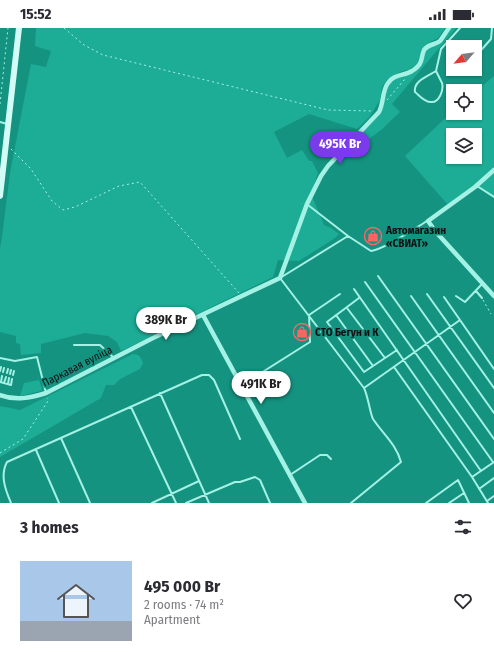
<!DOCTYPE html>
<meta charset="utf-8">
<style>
:root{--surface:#fff;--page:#f2f2f3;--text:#2b2b33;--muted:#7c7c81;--accent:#7c3aed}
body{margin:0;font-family:"Fira Sans Condensed",sans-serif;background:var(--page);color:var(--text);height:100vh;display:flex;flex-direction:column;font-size:15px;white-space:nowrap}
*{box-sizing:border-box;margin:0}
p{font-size:13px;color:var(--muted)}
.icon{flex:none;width:22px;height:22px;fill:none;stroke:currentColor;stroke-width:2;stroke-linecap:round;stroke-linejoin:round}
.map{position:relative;height:475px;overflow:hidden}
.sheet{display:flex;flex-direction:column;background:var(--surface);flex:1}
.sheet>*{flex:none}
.needle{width:26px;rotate:242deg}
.buttons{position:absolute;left:446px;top:12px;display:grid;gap:8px}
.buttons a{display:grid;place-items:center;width:36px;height:36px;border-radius:0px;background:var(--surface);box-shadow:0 1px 3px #0004;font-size:20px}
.price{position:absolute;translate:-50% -34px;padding:0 9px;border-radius:14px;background:#fff;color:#222;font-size:13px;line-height:26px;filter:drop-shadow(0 1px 2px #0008)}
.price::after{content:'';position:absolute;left:50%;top:24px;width:12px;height:9px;margin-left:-6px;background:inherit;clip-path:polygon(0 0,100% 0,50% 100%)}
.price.selected{background:var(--accent);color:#fff}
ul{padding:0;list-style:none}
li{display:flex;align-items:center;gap:12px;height:100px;padding:0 20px}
li span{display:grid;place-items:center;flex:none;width:112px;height:80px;border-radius:0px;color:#555}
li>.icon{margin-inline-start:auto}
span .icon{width:48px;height:48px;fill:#fffc;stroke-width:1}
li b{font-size:17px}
h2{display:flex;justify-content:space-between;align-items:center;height:48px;padding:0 20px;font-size:17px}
.status{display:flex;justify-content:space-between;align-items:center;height:28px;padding:0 20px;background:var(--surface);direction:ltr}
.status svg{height:11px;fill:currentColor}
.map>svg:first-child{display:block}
</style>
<div class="status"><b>15:52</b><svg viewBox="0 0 49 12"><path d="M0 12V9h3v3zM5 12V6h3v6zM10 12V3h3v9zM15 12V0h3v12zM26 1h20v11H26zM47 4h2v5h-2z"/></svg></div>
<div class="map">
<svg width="494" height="475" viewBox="0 0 494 475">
<rect width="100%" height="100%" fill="#159381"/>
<path fill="#1dad96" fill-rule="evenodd" d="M36 0H445L438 10 430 14 422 21 417 36 410 41 400 44 387 52 382 59 380 72 370 88 357 101 309 86 274 104 287 130 302 122 309 133H312L318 145 311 166 324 197 331 200 339 206 335 210 299 233 278 232 273 249 121 323 117 314 108 308 85 305 41 316V325L21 327 20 316 16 315V308L0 304V220L2 209 10 145 31 36 46 39 51 23 35 18Z
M449 0H456L392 76 400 84 381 102 369 111 360 104 379 84 388 54 417 39 425 22 439 13Z
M494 48V169L476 158 449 178 405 128 453 83V85H475V64ZM453 107H475V129H453Z
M133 326C139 326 141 329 143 335L140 341 120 351 114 357H106L101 370 0 429V378L20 382Z
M39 352 42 362 41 363 20 368 24 355Z"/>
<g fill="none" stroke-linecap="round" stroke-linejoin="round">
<path stroke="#a4f1e5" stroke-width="1" stroke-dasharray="2 3" stroke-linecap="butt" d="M64 0 84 17 103 27 328 82 372 83
M387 72 405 51
M0 76 8 0
M11 121 31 141 52 173 63 182 75 179 119 158 140 154 239 265
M483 272 491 286
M0 425 23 411 48 373 47 370"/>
<path stroke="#a4f1e5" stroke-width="2" d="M475 29 491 11 492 0
M436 43C428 48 413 53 415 64 419 67 424 74 431 74 439 75 444 62 442 55 440 51 438 47 436 43L441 21 460 0
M461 44 464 41
M0 94 7 96
M477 158 494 169
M308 177 348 208 371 223C385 221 414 201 427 193
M348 208 280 250 364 360C368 368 370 385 373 391 383 406 396 416 401 434L351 475
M378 248 494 411
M365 254 493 434
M354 261 481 443
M476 263 482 270
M427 266 494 360
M411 268 494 385
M456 268 465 274 482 256
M444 269 494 341
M359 270 327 294 364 344 397 322
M347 280 385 330
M336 287 373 338
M74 317H100L114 330
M0 330 15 333 37 329 46 365
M394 339 472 449 488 475
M0 343 1 339
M3 344 4 340
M7 345 8 341
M10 346 11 342
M13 347 14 343
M0 354 11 357 12 351
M1 354 2 348
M4 355 6 349
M8 356 9 350
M242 357 310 314 309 287 340 266
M364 360 460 292
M160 365 209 475
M131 379 176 475
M61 410 90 475
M36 422 59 475
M290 447 320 427H327L331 431
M472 449 494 434
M479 461 494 450
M487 473 494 468
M11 475C5 461 0 447 7 434L202 347H209L214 352 240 411
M152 475 199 453
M186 475 235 454H240L255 449 260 452 270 475
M426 475 458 452 469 475
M449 475 464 465"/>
<path stroke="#a4f1e5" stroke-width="4.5" d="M494 142 475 159 428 193 436 204 494 268
M203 287 305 475
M0 367C16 373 30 370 46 365L153 310 280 250 307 176 321 148 328 138 379 84C384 74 382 63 388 55 394 46 404 48 412 43 424 35 420 32 424 22 428 16 435 17 440 13 443 9 446 4 449 0"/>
<path stroke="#d3fcf6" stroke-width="6" d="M0 168 19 0"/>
</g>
<defs>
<g id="shop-ring" transform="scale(0.9)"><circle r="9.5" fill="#159381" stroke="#ff6464" stroke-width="1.5"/><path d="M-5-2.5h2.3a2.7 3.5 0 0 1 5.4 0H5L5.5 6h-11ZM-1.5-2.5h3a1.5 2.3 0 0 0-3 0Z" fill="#ff6464"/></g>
</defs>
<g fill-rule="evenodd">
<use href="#shop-ring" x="373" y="208"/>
<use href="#shop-ring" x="302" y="304"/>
</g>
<g text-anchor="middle" stroke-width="3" stroke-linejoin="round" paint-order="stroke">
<g font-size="11" font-weight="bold" fill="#111" stroke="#159381" text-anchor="start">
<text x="386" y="206">Автомагазин<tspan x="386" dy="13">«СВИАТ»</tspan></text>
<text x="315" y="308">СТО Бегун и К</text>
</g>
<g font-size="11" fill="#111" stroke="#159381">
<text transform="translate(77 338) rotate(-27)" y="4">Паркавая вуліца</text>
</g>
</g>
</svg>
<div class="buttons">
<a><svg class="needle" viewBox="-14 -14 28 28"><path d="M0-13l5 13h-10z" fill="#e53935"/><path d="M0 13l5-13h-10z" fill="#7c7c81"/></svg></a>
<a><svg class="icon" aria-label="locate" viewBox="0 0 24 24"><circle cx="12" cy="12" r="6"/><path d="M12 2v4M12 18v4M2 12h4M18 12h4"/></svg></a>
<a><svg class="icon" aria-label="layers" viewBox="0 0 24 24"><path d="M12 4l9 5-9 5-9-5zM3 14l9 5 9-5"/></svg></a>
</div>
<b class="price selected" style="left:340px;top:137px">495K Br</b>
<b class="price" style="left:166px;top:313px">389K Br</b>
<b class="price" style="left:261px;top:377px">491K Br</b>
</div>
<section class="sheet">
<h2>3 homes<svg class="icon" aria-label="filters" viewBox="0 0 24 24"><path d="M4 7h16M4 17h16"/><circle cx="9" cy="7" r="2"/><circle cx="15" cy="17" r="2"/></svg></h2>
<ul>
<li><span style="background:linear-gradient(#a9c7e8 75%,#9aa5b1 0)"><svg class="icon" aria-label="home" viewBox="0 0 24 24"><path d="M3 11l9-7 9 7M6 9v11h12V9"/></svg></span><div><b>495 000 Br</b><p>2 rooms · 74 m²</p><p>Apartment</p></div><svg class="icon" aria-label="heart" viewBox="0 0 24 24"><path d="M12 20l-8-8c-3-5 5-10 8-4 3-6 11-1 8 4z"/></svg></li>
</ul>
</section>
